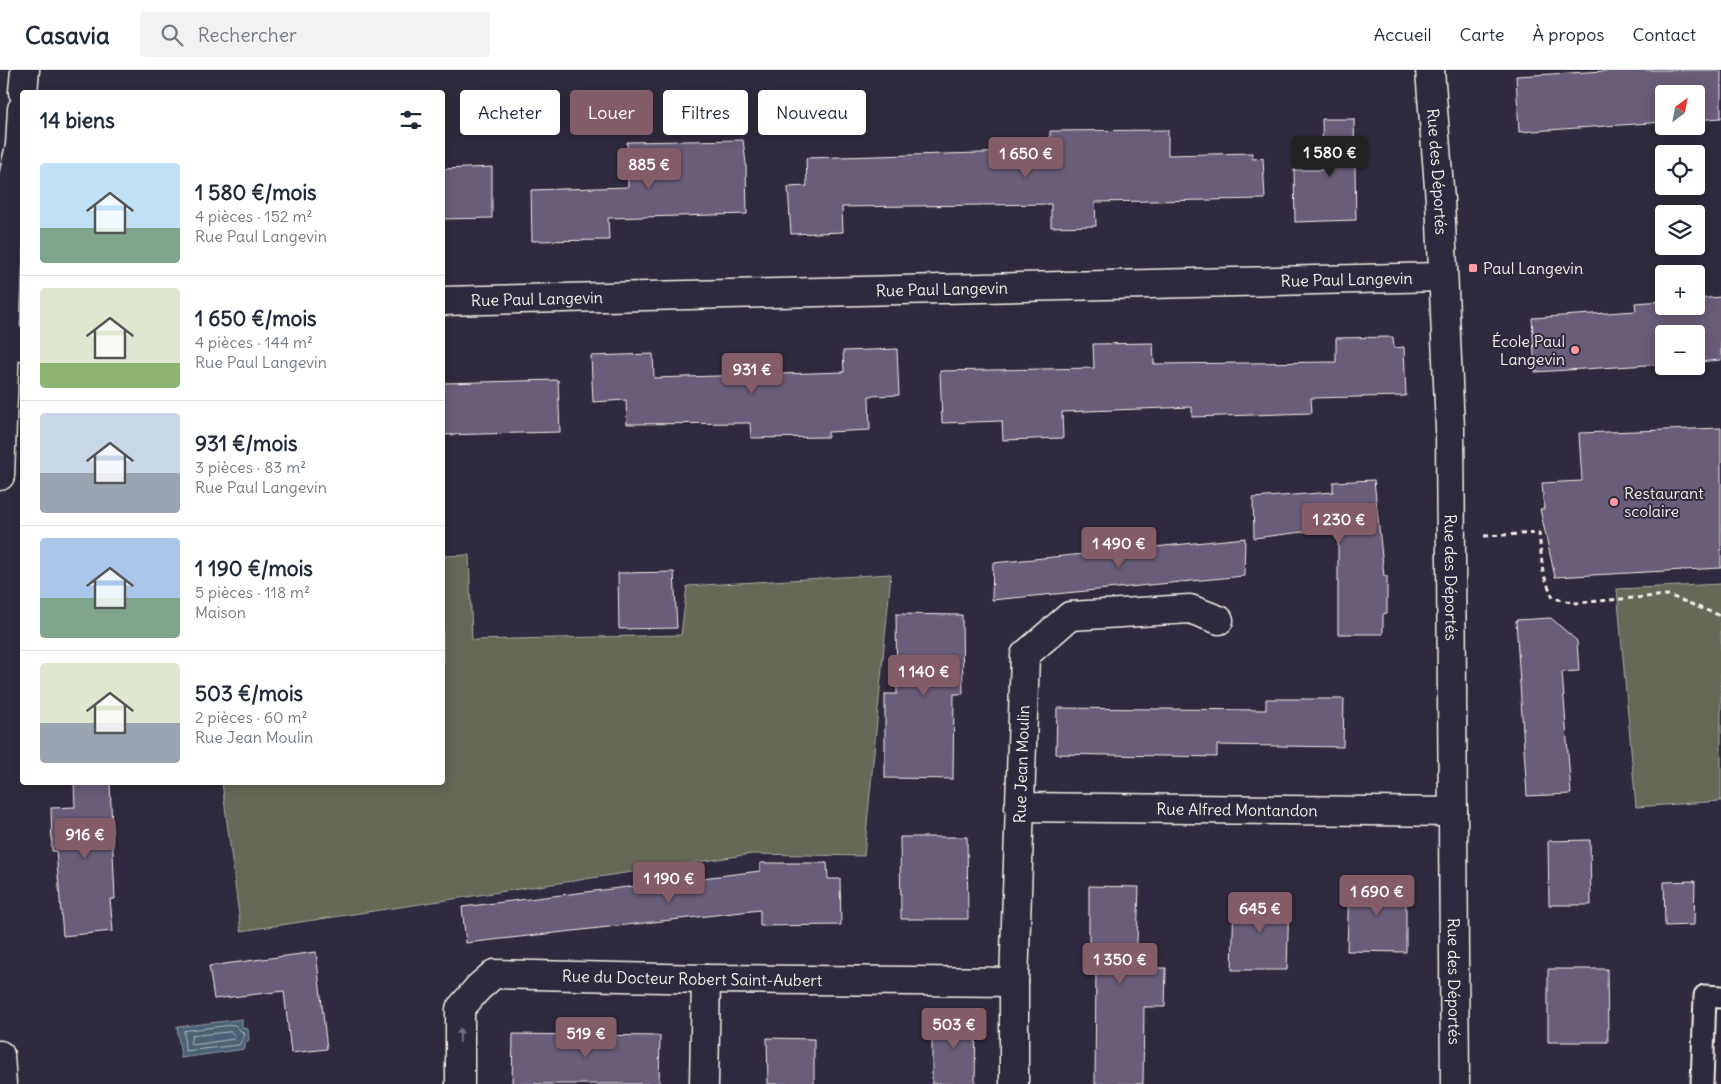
<!DOCTYPE html>
<html lang="fr">
<meta charset="utf-8">
<style>
:root{--surface:#fff;--page:#f2f2f3;--text:#1f2937;--muted:#747a83;--line:#e0e1e3;--accent:#845c67}
body{margin:0;font-family:Delius,sans-serif;background:var(--page);color:var(--text);height:100vh;display:flex;flex-direction:column;font-size:19px;white-space:nowrap}
*{box-sizing:border-box;margin:0}
p{font-size:16px;color:var(--muted)}
.icon{flex:none;width:28px;height:28px;fill:none;stroke:currentColor;stroke-width:2;stroke-linecap:round;stroke-linejoin:round}
.map{position:relative;flex:1;overflow:hidden}
.details{position:absolute;left:20px;top:20px;width:425px;height:695px;display:flex;flex-direction:column;background:var(--surface);border-radius:5px;box-shadow:0 2px 12px #0003}
.details>*{flex:none}
.hud{position:absolute;left:460px;top:20px;width:475px;height:45px;display:flex;gap:10px}
.needle{width:32px;rotate:32deg}
.fabs{position:absolute;left:1655px;top:15px;display:grid;gap:10px}
.fabs a{display:grid;place-items:center;width:50px;height:50px;border-radius:5px;background:var(--surface);box-shadow:0 2px 12px #0003;font-size:25px}
.price{position:absolute;translate:-50% -42px;padding:0 11px;border-radius:5px;background:var(--accent);color:#fff;font-size:16px;line-height:32px;filter:drop-shadow(0 1px 2px #0008)}
.price::after{content:'';position:absolute;left:50%;top:30px;width:15px;height:11px;margin-left:-8px;background:inherit;clip-path:polygon(0 0,100% 0,50% 100%)}
.price.on{background:#222;color:#fff}
ul{padding:0;list-style:none}
li{display:flex;align-items:center;gap:15px;height:125px;padding:0 20px}
li+li{border-top:1px solid var(--line)}
li span{display:grid;place-items:center;flex:none;width:140px;height:100px;border-radius:5px;color:#555}
li>.icon{margin-inline-start:auto}
span .icon{width:60px;height:60px;fill:#fffc;stroke-width:1}
li b{font-size:21px}
h2{display:flex;justify-content:space-between;align-items:center;height:60px;padding:0 20px;font-size:21px}
.tag{padding:0 18px;border-radius:5px;background:var(--surface);box-shadow:0 2px 12px #0003;font-size:18px;line-height:45px}
.tag.on{background:var(--accent);color:#fff}
header{display:flex;align-items:center;gap:30px;box-sizing:border-box;height:70px;padding:0 25px;background:var(--surface);border-bottom:1px solid var(--line)}
header strong{font-size:24px}
nav{display:flex;gap:28px;margin-inline-start:auto;font-size:18px}
.search{width:350px;height:45px;background:var(--page);display:flex;align-items:center;gap:12px;box-sizing:border-box;padding:0 18px;border-radius:5px;color:var(--muted);font-size:19px}
.map>svg:first-child{display:block}
</style>
<header>
<strong>Casavia</strong>
<div class="search"><svg class="icon" aria-label="search" viewBox="0 0 24 24"><circle cx="10" cy="10" r="6"/><path d="M15 15l6 6"/></svg>Rechercher</div>
<nav><a>Accueil</a><a>Carte</a><a>À propos</a><a>Contact</a></nav>
</header>
<div class="map">
<svg width="1721" height="1014" viewBox="0 0 1721 1014">
<rect width="100%" height="100%" fill="#2f2a3d"/>
<filter id="ink" filterUnits="userSpaceOnUse"><feTurbulence type="fractalNoise" baseFrequency=".02" numOctaves="2"/><feDisplacementMap in="SourceGraphic" scale="10" xChannelSelector="R" yChannelSelector="G"/><feConvolveMatrix kernelMatrix="1 2 1 2 8 2 1 2 1" color-interpolation-filters="sRGB"/></filter>
<g filter="url(#ink)">
<path fill="#666759" stroke="#adaca0" d="M469 485 472 570 681 565 687 516 891 504 864 786 751 784 241 861 222 713 442 712 443 486Z
M1721 514V731L1636 737 1617 519Z"/>
<path fill="#4a6274" stroke="#8e9ba2" d="M242 949V957L248 959 249 970 245 973V979L181 988 177 957Z"/>
<g fill="none" stroke-linecap="round" stroke-linejoin="round">
<path stroke="#b0b8ba" stroke-width="1" d="M235 955 245 965 239 975 185 981 184 961Z
M231 962 235 966 234 969 193 975 190 973 192 966Z"/>
</g>
<path fill="#695d7a" stroke="#f4f1e8" d="M1623 0H1721V48L1696 50V24H1664V52L1519 62 1516 6Z
M1322 49H1354L1356 150 1295 152 1294 100H1323Z
M1168 60V85L1252 83 1253 89 1263 88 1265 129 1095 132 1096 156 1051 157V134L842 137 843 162 791 164 788 117 807 116 806 88 1050 81V61Z
M743 70 746 93 747 144 608 148 609 170 532 171 531 120 628 117 627 72Z
M492 97V148L442 149V99Z
M1721 227V290L1696 292V264H1664V294L1535 302 1532 248 1636 241 1635 233 1664 231V236H1696V229Z
M1393 267 1394 278 1404 277 1406 326 1311 328 1312 343 1192 347V337L1062 342 1063 368 1003 370 1002 351 942 353 940 301 1094 298 1093 274 1153 273 1154 294 1336 292V268Z
M897 279 899 325 869 326 870 360 828 362V367L751 368 750 353 627 354 626 330 593 332 591 286 653 284 654 308 844 302 843 281Z
M558 310 560 362 442 365V313Z
M1721 358V498L1555 507 1540 439H1544L1542 413 1582 411 1579 363Z
M1374 410 1384 506H1387V543L1383 544V564H1338V460H1334V458L1254 468 1253 428 1333 422V412Z
M1245 468 1244 506 992 530 993 493Z
M674 502 677 558 619 559 618 503Z
M896 544 962 545 963 624H954L953 709 885 708V624H897Z
M1551 548 1577 571 1579 601 1562 602 1571 724 1527 726 1516 550Z
M1266 629H1344L1343 677 1217 675V687L1056 684 1057 638 1266 640Z
M74 712H110L115 829H110L113 861 63 866 56 781H52L51 738 75 737Z
M900 767H967L968 849H901Z
M1590 770 1591 835H1549L1548 771Z
M760 793H827L828 809H840L841 855 760 856V840L466 873 462 837 760 801Z
M1695 811 1694 855 1665 856 1664 812Z
M1349 812H1406V882L1347 881Z
M1089 816 1139 817 1136 898H1166L1165 937H1144L1143 1014H1095L1096 898 1089 897Z
M1234 828H1289L1287 900H1232Z
M316 882 327 979 291 983 284 921 214 929 209 896Z
M1548 899H1607L1608 972H1548Z
M932 947H976L975 1014H932Z
M513 964 660 966 659 1014H512Z
M767 968 814 969V1014H768Z"/>
<g fill="none" stroke-linecap="round" stroke-linejoin="round">
<g stroke="#f4f1e8" stroke-width="25">
<path id="lane" d="M1702 1014 1705 926 1721 927"/>
</g>
<g stroke="#f4f1e8" stroke-width="31">
<g id="street">
<path id="s1" d="M1430 0 1440 130 1450 358 1455 1014"/>
<path id="s2" d="M442 231 1441 207"/>
<path d="M4 261 22 276"/>
<path id="s3" d="M1019 737 1453 742"/>
<path id="s4" d="M460 1014V939L478 918 494 904 706 909 1014 912"/>
<path d="M704 1014 706 909"/>
<path id="s5" d="M1014 1014V912L1025 585 1070 546 1190 539 1219 550"/>
</g>
</g>
<g stroke="#f4f1e8" stroke-width="31">
<path id="secondary" d="M23 22 25 0
M0 406 11 116 20 76 22 39
M0 985 2 1014"/>
</g>
<path stroke="#f4f1e8" stroke-width="3" stroke-dasharray="5 4" stroke-linecap="butt" d="M1484 466 1539 463 1543 503 1553 528 1576 533 1668 525 1721 546"/>
<use href="#lane" stroke="#2f2a3d" stroke-width="21"/>
<use href="#street" stroke="#2f2a3d" stroke-width="28"/>
<use href="#secondary" stroke="#2f2a3d" stroke-width="28"/>
</g>
<defs><path id="oneway-solid" d="M-6-.8H1V-3.2L6.5 0L1 3.2V.8H-6Z" transform="scale(1.25)"/></defs>
<use fill="#747079" href="#oneway-solid" transform="translate(460 965) rotate(-89)"/>
</g>
<g fill="#ff9aa2" stroke="#2f2a3d" stroke-width="2">
<rect x="1468" y="193" width="10" height="10" rx="2.5"/>
<circle cx="1575" cy="280" r="5"/>
<circle cx="1614" cy="432" r="5"/>
</g>
<g text-anchor="middle" stroke-width="4" stroke-linejoin="round" paint-order="stroke">
<g font-size="16" fill="#f4f1e8" stroke="#2f2a3d">
<text dy="6" stroke="none"><textPath href="#s1" startOffset="102">Rue des Déportés</textPath></text>
<text dy="6" stroke="none"><textPath href="#s2" startOffset="905">Rue Paul Langevin</textPath></text>
<text dy="6" stroke="none"><textPath href="#s2" startOffset="500">Rue Paul Langevin</textPath></text>
<text dy="6" stroke="none"><textPath href="#s2" startOffset="95">Rue Paul Langevin</textPath></text>
<text dy="6" stroke="none"><textPath href="#s1" startOffset="508">Rue des Déportés</textPath></text>
<text dy="6" stroke="none"><textPath href="#s5" startOffset="320">Rue Jean Moulin</textPath></text>
<text dy="6" stroke="none"><textPath href="#s3" startOffset="218">Rue Alfred Montandon</textPath></text>
<text dy="6" stroke="none"><textPath href="#s4" startOffset="322">Rue du Docteur Robert Saint-Aubert</textPath></text>
<text dy="6" stroke="none"><textPath href="#s1" startOffset="912">Rue des Déportés</textPath></text>
</g>
<g font-size="16" fill="#f4f1e8" stroke="#2f2a3d" text-anchor="start">
<text x="1483" y="204">Paul Langevin</text>
<text x="1565" y="277" text-anchor="end">École Paul<tspan x="1565" dy="18">Langevin</tspan></text>
<text x="1624" y="429">Restaurant<tspan x="1624" dy="18">scolaire</tspan></text>
</g>
</g>
</svg>
<div class="fabs">
<a><svg class="needle" viewBox="-14 -14 28 28"><path d="M0-13l5 13h-10z" fill="#e53935"/><path d="M0 13l5-13h-10z" fill="#747a83"/></svg></a>
<a><svg class="icon" aria-label="locate" viewBox="0 0 24 24"><circle cx="12" cy="12" r="6"/><path d="M12 2v4M12 18v4M2 12h4M18 12h4"/></svg></a>
<a><svg class="icon" aria-label="layers" viewBox="0 0 24 24"><path d="M12 4l9 5-9 5-9-5zM3 14l9 5 9-5"/></svg></a>
<a>+</a>
<a>−</a>
</div>
<b class="price on" style="left:1330px;top:108px">1 580 €</b>
<b class="price" style="left:1026px;top:109px">1 650 €</b>
<b class="price" style="left:649px;top:120px">885 €</b>
<b class="price" style="left:752px;top:325px">931 €</b>
<b class="price" style="left:1339px;top:475px">1 230 €</b>
<b class="price" style="left:1119px;top:499px">1 490 €</b>
<b class="price" style="left:924px;top:627px">1 140 €</b>
<b class="price" style="left:85px;top:790px">916 €</b>
<b class="price" style="left:669px;top:834px">1 190 €</b>
<b class="price" style="left:1377px;top:847px">1 690 €</b>
<b class="price" style="left:1260px;top:864px">645 €</b>
<b class="price" style="left:1120px;top:915px">1 350 €</b>
<b class="price" style="left:954px;top:980px">503 €</b>
<b class="price" style="left:586px;top:989px">519 €</b>
<div class="hud">
<a class="tag">Acheter</a>
<a class="tag on">Louer</a>
<a class="tag">Filtres</a>
<a class="tag">Nouveau</a>
</div>
<section class="details">
<h2>14 biens<svg class="icon" aria-label="filters" viewBox="0 0 24 24"><path d="M4 7h16M4 17h16"/><circle cx="9" cy="7" r="2"/><circle cx="15" cy="17" r="2"/></svg></h2>
<ul>
<li><span style="background:linear-gradient(#bfe0f5 65%,#7fa58c 0)"><svg class="icon" aria-label="home" viewBox="0 0 24 24"><path d="M3 11l9-7 9 7M6 9v11h12V9"/></svg></span><div><b>1 580 €/mois</b><p>4 pièces · 152 m²</p><p>Rue Paul Langevin</p></div></li>
<li><span style="background:linear-gradient(#dfe7d0 75%,#8fb573 0)"><svg class="icon" aria-label="home" viewBox="0 0 24 24"><path d="M3 11l9-7 9 7M6 9v11h12V9"/></svg></span><div><b>1 650 €/mois</b><p>4 pièces · 144 m²</p><p>Rue Paul Langevin</p></div></li>
<li><span style="background:linear-gradient(#c9d6e8 60%,#9aa5b1 0)"><svg class="icon" aria-label="home" viewBox="0 0 24 24"><path d="M3 11l9-7 9 7M6 9v11h12V9"/></svg></span><div><b>931 €/mois</b><p>3 pièces · 83 m²</p><p>Rue Paul Langevin</p></div></li>
<li><span style="background:linear-gradient(#a9c7e8 60%,#7fa58c 0)"><svg class="icon" aria-label="home" viewBox="0 0 24 24"><path d="M3 11l9-7 9 7M6 9v11h12V9"/></svg></span><div><b>1 190 €/mois</b><p>5 pièces · 118 m²</p><p>Maison</p></div></li>
<li><span style="background:linear-gradient(#dfe7d0 60%,#9aa5b1 0)"><svg class="icon" aria-label="home" viewBox="0 0 24 24"><path d="M3 11l9-7 9 7M6 9v11h12V9"/></svg></span><div><b>503 €/mois</b><p>2 pièces · 60 m²</p><p>Rue Jean Moulin</p></div></li>
</ul>
</section>
</div>
